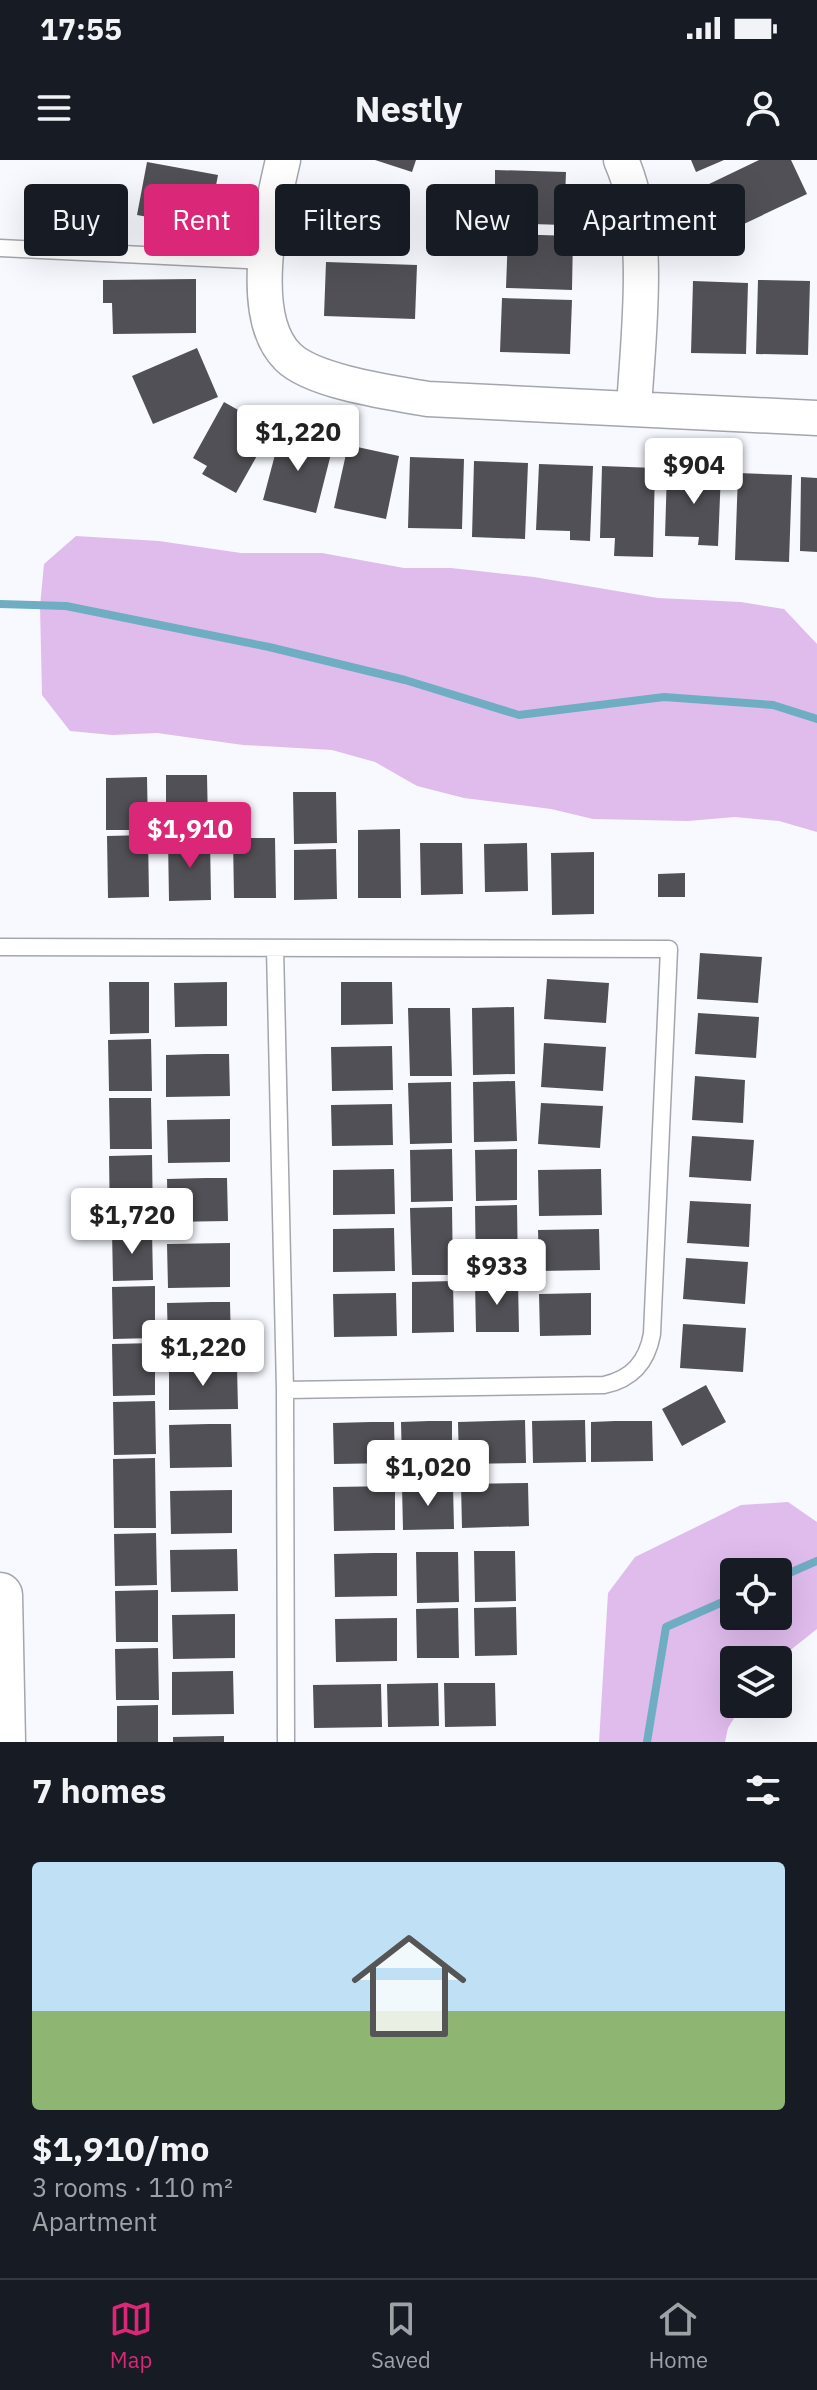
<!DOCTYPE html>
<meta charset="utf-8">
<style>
:root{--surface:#171b24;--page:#242831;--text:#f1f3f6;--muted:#9ea1a6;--line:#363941;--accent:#db2777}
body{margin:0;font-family:"IBM Plex Sans",sans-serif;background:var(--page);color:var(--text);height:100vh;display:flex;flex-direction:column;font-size:30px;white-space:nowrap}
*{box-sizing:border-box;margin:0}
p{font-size:26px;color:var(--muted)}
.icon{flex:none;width:44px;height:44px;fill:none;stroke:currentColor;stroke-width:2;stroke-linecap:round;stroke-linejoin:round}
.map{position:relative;height:1582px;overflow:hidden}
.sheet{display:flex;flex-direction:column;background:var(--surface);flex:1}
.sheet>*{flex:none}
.guide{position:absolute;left:24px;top:24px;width:770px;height:72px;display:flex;gap:16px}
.buttons{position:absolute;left:720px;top:1398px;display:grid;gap:16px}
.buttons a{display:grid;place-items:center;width:72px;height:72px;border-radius:8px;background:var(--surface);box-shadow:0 8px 32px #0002;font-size:40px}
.price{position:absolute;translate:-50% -68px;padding:0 18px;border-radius:8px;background:#fff;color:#222;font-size:26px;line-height:52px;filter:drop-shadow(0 2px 4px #0008)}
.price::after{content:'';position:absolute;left:50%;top:48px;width:24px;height:18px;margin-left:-12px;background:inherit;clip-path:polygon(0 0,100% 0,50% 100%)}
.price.on{background:var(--accent);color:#fff}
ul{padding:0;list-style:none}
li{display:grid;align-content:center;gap:16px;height:424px;padding:0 32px}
li span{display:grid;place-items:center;height:248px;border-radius:8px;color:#555}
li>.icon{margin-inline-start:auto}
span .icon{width:144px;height:144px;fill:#fffc;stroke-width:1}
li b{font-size:34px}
h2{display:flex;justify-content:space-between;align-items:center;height:96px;padding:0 32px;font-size:34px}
.chip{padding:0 28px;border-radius:8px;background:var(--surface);box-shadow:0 8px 32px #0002;font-size:28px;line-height:72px}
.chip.on{background:var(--accent);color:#fff}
.status{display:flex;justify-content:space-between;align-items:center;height:56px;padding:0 40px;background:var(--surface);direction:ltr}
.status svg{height:22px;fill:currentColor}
header{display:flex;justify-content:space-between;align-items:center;height:104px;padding:0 32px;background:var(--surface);font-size:36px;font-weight:800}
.menu{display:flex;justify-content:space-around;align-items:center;height:112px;border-top:2px solid var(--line);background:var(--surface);font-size:22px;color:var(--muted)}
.menu a{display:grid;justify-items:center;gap:4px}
.menu .on{color:var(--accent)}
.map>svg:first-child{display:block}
</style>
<div class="status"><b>17:55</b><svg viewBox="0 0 49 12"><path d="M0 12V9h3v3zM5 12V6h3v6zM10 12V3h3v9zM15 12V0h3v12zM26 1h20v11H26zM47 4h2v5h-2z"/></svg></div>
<header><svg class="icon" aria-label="menu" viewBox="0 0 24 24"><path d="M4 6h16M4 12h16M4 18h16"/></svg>Nestly<svg class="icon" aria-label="person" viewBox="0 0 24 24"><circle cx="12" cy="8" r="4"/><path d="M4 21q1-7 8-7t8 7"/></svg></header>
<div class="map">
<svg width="817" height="1582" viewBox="0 0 817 1582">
<rect width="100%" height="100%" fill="#f8f9fe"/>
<path fill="#e0bced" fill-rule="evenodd" d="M76 376 159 381 241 393H322L404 408H451L534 417 658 438 741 442 784 449 817 484V672L779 661 735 657 688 661 593 659 551 649 464 638 417 626 375 602 332 590 243 585 157 573 112 575 70 571 42 535 40 446 44 404Z
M788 1342 817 1362V1469L778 1500H734V1544H743L728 1568 725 1582H599L608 1433 635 1397 741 1345ZM734 1412H778V1456H734Z"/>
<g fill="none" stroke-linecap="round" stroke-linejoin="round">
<path stroke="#6fadc3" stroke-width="8" d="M0 444 66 446 269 487 405 520 519 555 664 537 773 545 817 559
M778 1418 817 1401
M647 1582 666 1467 734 1437"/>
</g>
<path fill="#515056" d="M375 0H416L412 12Z
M691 0H724L696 12Z
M759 0H791L807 34 729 71 707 25Z
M147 2 218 15 208 68 137 55Z
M495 10 566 12 564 65 474 62 475 28 495 29Z
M330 35 404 37 403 58 395 57 394 91 328 89Z
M508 74 573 76 572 130 506 128Z
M326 102 417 105 415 159 324 156Z
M196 119V173L113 174 112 143H103V120Z
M758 120 810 121 808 195 756 194Z
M693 121 748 123 746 194 691 193Z
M502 138 572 140 570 194 500 192Z
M197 188 218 237 153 264 132 216Z
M224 242 272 269 236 333 202 314 207 306 193 298Z
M281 272 333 286 316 353 263 340Z
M348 285 399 296 386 359 334 348Z
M410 297 464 299 462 369 408 368Z
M474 301 528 303 525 379 472 377Z
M539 304 593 306 590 381 570 380V371L536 370Z
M602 306 655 308 653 397 614 396 615 378H600Z
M667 311 721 312 718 386 698 385 699 377 665 376Z
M738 313 792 315 789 402 735 400Z
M801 317 817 318V392L800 391Z
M166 615H207L208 665 166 666Z
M147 617 148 670H106V618Z
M293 632H336L337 683 294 684Z
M400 669 401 738H358V670Z
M148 675 149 737 108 738 107 676Z
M210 678 211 740 169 741 168 679Z
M233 678H275L276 738H234Z
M420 683H462L463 734 421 735Z
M527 683 528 731 485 732 484 684Z
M336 689 337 739 294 740V690Z
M594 692V754L552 755 551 693Z
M685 713V737H658V714Z
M700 793 762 797 758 843 697 839Z
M547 819 609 823 606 863 544 859Z
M109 822H149V873L110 874Z
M227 822V866L175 867 174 823Z
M341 822H392L393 864 341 865Z
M514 847 515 914 473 915 472 848Z
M408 848H450L452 916H410Z
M698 853 759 857 756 898 695 894Z
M151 879 152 931H109L108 880Z
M544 883 606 887 603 931 541 927Z
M392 886 393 930 332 931 331 887Z
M205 894H229L230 936 166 937V895Z
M695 916 745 920 743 963 692 960Z
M515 921 517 981 474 982 473 922Z
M451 922 452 983 410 984 408 923Z
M109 938H151L152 989H110Z
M541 943 603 946 600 988 538 984Z
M392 944 393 985 332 986 331 945Z
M230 959V1002L168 1003 167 960Z
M692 976 754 980 751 1021 689 1017Z
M452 989 453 1041 411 1042 410 990Z
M517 989V1040L476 1041 475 990Z
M152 995 153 1063 110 1064 109 996Z
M394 1009 395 1054 333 1055V1010Z
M601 1009 602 1055 539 1056 538 1010Z
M206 1018H227L228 1061 168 1062 167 1019Z
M690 1041 751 1044 749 1087 687 1083Z
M517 1045 518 1114 476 1115 475 1046Z
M452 1047 453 1115H412L410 1048Z
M394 1068 395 1111 333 1112V1069Z
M599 1069 600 1110 539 1111 538 1070Z
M152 1070 153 1120 113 1121 112 1071Z
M230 1083V1127L168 1128 167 1084Z
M686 1098 748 1102 745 1144 683 1139Z
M453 1121 454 1172 412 1173V1122Z
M518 1121 519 1172H476L475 1122Z
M155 1126V1178L113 1179 112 1127Z
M396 1133 397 1176 334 1177 333 1134Z
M591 1133V1175L540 1176 539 1134Z
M212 1142H230L231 1185 168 1186 167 1143Z
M683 1164 746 1168 743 1212 680 1208Z
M155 1183V1235L113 1236 112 1184Z
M237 1206 238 1249 169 1250V1207Z
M706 1225 726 1262 682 1286 662 1249Z
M155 1241 156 1294 114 1295 113 1242Z
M525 1260 526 1303 459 1304 458 1262Z
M585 1260 586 1302 533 1303 532 1261Z
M429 1261H452V1303L402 1304 401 1262Z
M615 1261H652L653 1301 591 1302V1262Z
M371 1262H394L395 1303 334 1304 333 1263Z
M209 1264H231L232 1307 170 1308 169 1265Z
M155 1298 156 1368H114L113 1299Z
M528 1323 529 1366 462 1368 461 1324Z
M453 1325 454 1369 403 1370 402 1326Z
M395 1326V1370L334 1371 333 1327Z
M232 1330V1373L171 1374 170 1331Z
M156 1373 157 1425 115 1426 114 1374Z
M237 1389 238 1431 171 1432 170 1390Z
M474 1391H515L516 1441 475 1442Z
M416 1392H458L459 1442 417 1443Z
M374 1393H397V1436L335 1437 334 1394Z
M158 1430V1482H116L115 1431Z
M516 1447 517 1495 475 1496 474 1448Z
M458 1448 459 1498H417L416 1449Z
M235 1454V1498L173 1499 172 1455Z
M397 1458V1501L336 1502 335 1459Z
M158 1488 159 1540H116L115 1489Z
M233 1511 234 1554 172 1555V1512Z
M438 1523 439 1566 388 1567 387 1524Z
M444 1523H495L496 1566 445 1567Z
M381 1524 382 1567 314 1568 313 1525Z
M158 1545V1582H117V1546Z
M224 1576V1582H173V1577Z"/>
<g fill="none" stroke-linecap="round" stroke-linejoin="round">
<g stroke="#a4a6ae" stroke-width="19">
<path id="lane" d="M0 88 266 101
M0 787 669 789 652 1174C647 1202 632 1219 604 1225L285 1230
M275 788 285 1230 286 1582"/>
</g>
<g stroke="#a4a6ae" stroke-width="37">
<path id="street" d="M283 0C271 51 246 156 288 197 313 222 393 233 428 239L817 258
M621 0C653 72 638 172 634 249"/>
</g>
<g stroke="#a4a6ae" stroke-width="47">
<path id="primary" d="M0 1435 3 1582"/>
</g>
<use href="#lane" stroke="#fff" stroke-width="16"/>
<use href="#street" stroke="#fff" stroke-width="34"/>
<use href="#primary" stroke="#fff" stroke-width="44"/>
</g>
</svg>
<div class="buttons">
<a><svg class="icon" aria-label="locate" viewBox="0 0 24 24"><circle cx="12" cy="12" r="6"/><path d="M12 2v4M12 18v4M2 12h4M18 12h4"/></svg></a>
<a><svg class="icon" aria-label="layers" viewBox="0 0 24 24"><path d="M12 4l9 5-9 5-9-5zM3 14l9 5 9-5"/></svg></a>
</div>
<b class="price" style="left:298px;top:313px">$1,220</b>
<b class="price" style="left:694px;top:346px">$904</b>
<b class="price on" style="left:190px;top:710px">$1,910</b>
<b class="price" style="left:132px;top:1096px">$1,720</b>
<b class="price" style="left:497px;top:1147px">$933</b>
<b class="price" style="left:203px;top:1228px">$1,220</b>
<b class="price" style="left:428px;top:1348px">$1,020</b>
<div class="guide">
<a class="chip">Buy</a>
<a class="chip on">Rent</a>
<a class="chip">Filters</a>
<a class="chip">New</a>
<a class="chip">Apartment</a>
</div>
</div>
<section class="sheet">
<h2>7 homes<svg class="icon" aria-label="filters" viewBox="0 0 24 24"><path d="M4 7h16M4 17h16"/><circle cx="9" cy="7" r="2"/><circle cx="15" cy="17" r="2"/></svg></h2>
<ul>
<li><span style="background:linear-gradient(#bfe0f5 60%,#8fb573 0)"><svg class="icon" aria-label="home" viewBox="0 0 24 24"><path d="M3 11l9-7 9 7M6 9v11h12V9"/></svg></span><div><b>$1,910/mo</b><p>3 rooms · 110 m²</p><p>Apartment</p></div></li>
</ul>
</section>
<nav class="menu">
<a class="on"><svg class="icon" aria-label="map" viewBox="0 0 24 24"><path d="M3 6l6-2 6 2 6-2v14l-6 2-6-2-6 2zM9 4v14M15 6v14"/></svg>Map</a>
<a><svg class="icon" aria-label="saved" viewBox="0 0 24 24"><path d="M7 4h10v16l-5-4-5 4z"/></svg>Saved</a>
<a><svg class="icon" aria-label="home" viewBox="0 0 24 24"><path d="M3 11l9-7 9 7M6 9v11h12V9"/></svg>Home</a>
</nav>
